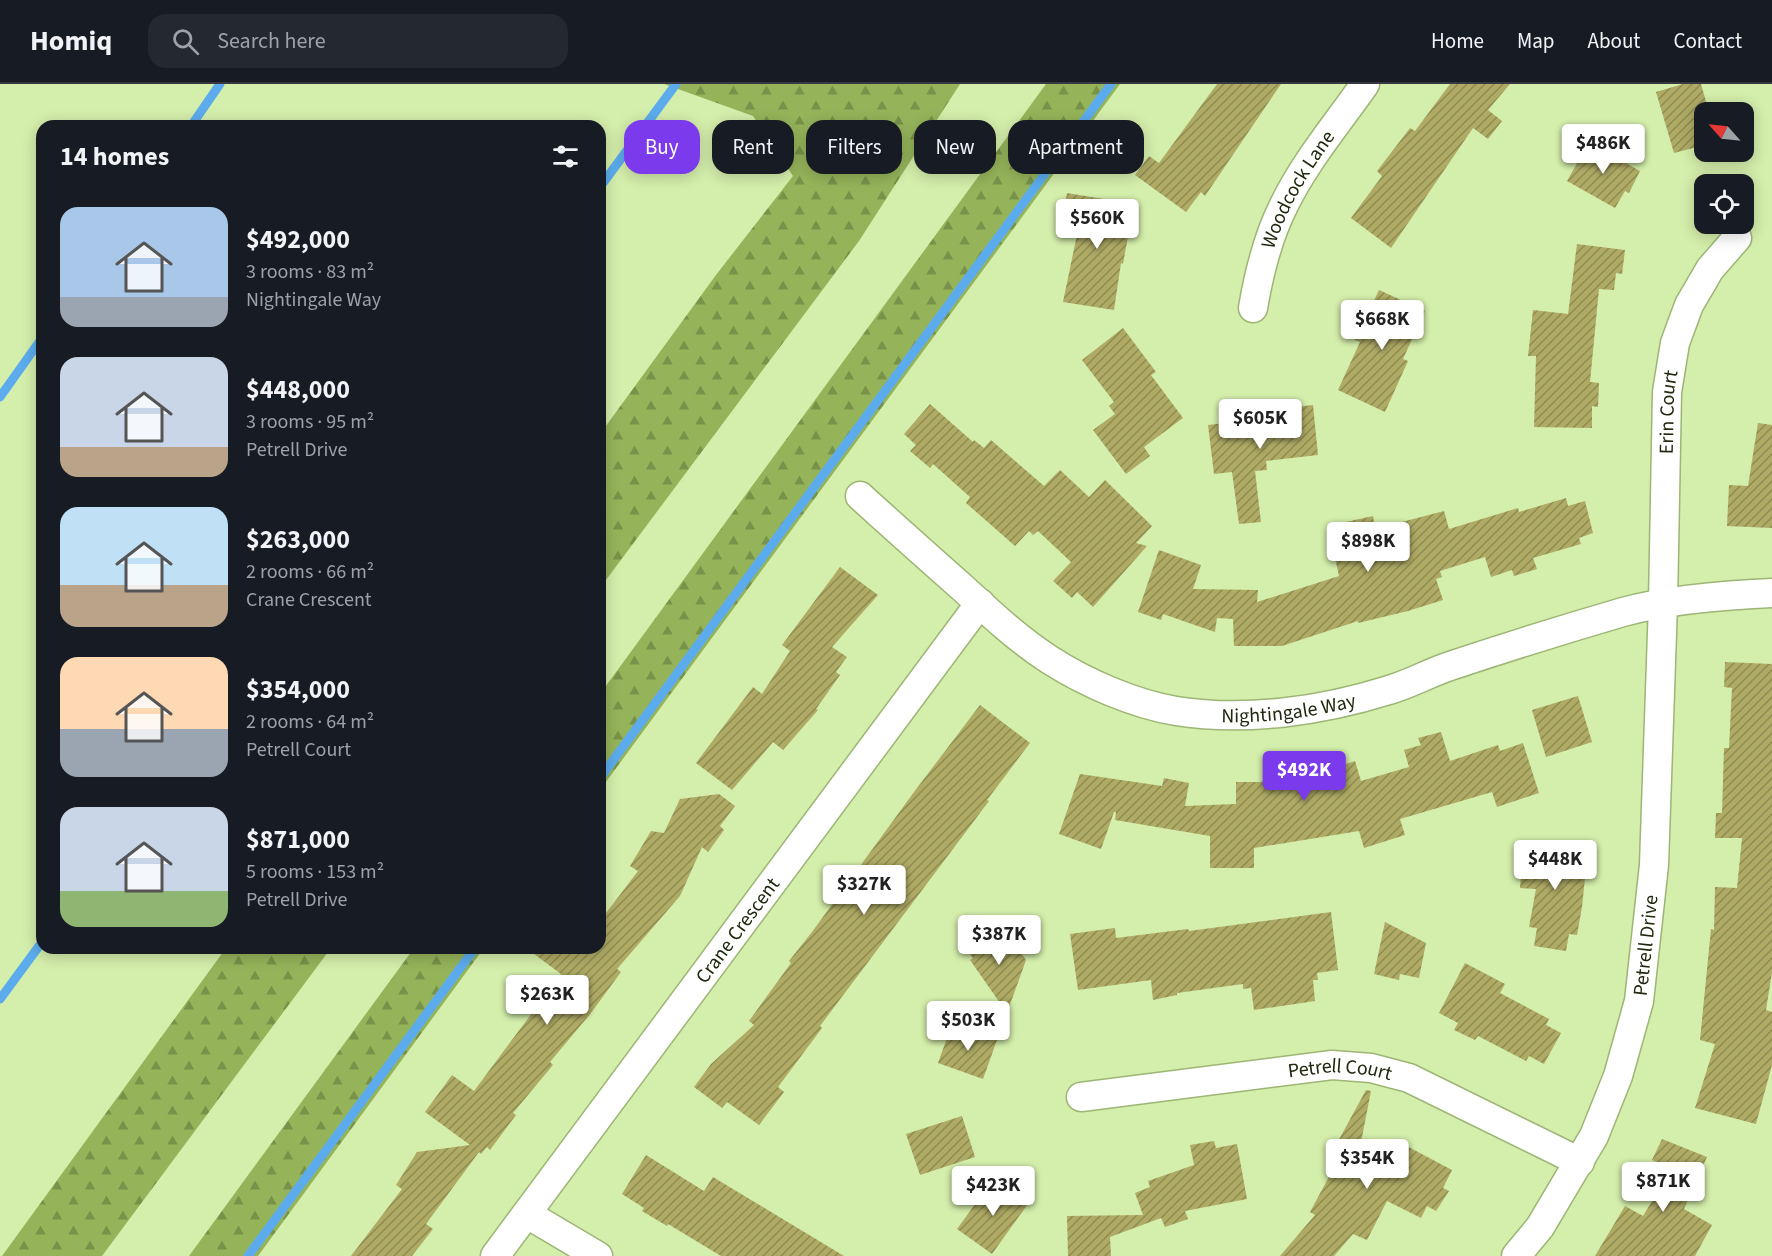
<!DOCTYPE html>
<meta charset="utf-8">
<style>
:root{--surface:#171b24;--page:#242831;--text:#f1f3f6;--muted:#9ea1a6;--line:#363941;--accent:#7c3aed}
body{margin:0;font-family:"Source Sans 3",sans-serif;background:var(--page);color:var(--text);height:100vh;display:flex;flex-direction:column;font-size:22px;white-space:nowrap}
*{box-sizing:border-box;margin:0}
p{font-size:20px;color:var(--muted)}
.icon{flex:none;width:33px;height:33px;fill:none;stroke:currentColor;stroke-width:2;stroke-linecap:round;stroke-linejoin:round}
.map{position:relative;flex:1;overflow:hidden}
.side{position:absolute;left:36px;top:36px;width:570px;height:834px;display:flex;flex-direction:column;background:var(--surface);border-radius:18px;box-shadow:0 3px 15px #0003}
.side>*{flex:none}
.banner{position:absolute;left:624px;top:36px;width:570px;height:54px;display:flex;gap:12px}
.needle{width:39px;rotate:297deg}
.fabs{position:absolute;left:1694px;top:18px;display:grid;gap:12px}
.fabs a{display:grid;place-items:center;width:60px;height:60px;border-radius:12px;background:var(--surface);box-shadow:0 3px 15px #0003;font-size:30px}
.price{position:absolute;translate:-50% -51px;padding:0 14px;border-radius:6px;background:#fff;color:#222;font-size:20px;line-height:39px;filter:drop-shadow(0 2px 3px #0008)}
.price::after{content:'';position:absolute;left:50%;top:36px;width:18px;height:14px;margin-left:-9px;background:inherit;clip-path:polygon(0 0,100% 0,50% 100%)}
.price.on{background:var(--accent);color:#fff}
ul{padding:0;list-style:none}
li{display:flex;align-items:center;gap:18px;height:150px;padding:0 24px}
li span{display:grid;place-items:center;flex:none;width:168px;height:120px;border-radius:18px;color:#555}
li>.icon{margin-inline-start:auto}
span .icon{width:72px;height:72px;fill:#fffc;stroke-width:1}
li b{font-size:26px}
h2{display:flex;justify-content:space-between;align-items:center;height:72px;padding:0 24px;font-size:26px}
.tag{padding:0 21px;border-radius:18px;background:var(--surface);box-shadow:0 3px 15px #0003;font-size:21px;line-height:54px}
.tag.on{background:var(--accent);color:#fff}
header{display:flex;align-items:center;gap:36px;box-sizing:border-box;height:84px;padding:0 30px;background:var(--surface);border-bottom:2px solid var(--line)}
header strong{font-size:28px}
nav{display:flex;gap:33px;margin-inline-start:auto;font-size:21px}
.search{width:420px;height:54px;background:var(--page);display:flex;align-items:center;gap:15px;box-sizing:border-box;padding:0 21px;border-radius:18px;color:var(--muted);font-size:22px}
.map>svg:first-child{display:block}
</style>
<header>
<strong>Homiq</strong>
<div class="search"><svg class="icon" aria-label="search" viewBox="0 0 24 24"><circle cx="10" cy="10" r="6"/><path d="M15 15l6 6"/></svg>Search here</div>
<nav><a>Home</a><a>Map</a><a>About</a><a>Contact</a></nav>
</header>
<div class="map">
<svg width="1772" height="1172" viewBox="0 0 1772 1172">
<defs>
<pattern id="forest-firs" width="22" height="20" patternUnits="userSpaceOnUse" patternTransform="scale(1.5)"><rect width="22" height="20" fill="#95b45a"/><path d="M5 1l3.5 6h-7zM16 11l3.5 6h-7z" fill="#799249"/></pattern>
<pattern id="building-hatch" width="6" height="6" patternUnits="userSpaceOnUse" patternTransform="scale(1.5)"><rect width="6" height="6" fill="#afab65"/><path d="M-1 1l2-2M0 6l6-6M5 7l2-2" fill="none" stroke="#8e8b52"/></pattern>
</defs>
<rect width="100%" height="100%" fill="#d4eeab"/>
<path fill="url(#forest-firs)" d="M664 0H960L859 157 600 504V350L716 191 793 92 753 32Z
M1046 0H1120L600 706V610Z
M226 864H331L102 1172H2Z
M414 864H484L258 1172H189Z"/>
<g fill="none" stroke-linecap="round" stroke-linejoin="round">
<path stroke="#5caced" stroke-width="9" d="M191 42 220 0
M600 103 676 0
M0 313 42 254
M600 694 1111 0
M0 915 42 858
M248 1172 475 864"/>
</g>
<path fill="url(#building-hatch)" d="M1217 0H1281L1205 112 1201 108 1186 128 1135 91 1149 72 1159 79Z
M1450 0H1510L1488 26 1502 37 1488 55 1473 44 1391 164 1351 134 1382 92 1377 87 1410 44 1415 47Z
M1683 0H1701L1709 28H1704V54L1695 56 1697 63 1674 69 1656 8Z
M1589 58 1640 87 1629 109 1625 107 1615 124 1567 97Z
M1067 109 1134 120 1123 180 1121 179 1114 226 1063 218 1080 136 1063 133Z
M1577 160 1625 166 1622 190 1616 189 1614 206 1599 205 1590 298 1599 299 1598 323 1592 322V344L1534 343 1536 272H1528L1533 226 1568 230Z
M1379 206 1425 227 1403 275 1408 277 1385 328 1338 306 1360 258 1355 256Z
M1123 244 1156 288 1151 291 1183 334 1144 363 1150 372 1126 390 1093 346 1115 330 1109 322 1114 318 1082 276Z
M930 320 973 358 974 356 984 364 991 356 1044 402 1060 386 1089 413 1105 396 1152 442 1136 459 1147 462 1093 523 1077 508 1072 514 1053 497 1071 478 1038 447 1033 451 1029 447 1015 462 966 419 970 413 933 380 930 384 910 367 916 361 904 350Z
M1313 321 1318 371 1266 377 1267 386 1255 387 1261 438 1239 440 1232 388 1214 390 1208 341 1259 335 1260 327Z
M1758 339 1772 341V444L1727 442 1729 401 1748 402Z
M1566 414 1568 422 1585 417 1593 449 1579 454 1581 460 1533 474 1537 485 1514 492 1512 486 1491 493 1485 473 1440 487 1442 493 1436 495 1443 516 1408 527 1358 539V537L1282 562H1234L1233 535 1217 534 1215 548 1163 530 1161 536 1138 528 1159 466 1201 481 1193 505 1258 506 1257 518 1339 492 1328 442 1373 432 1375 445 1444 427 1449 445 1518 424 1519 428Z
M840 483 878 511 832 563 847 573 836 588 840 591 816 625 818 626 783 666 773 658 732 706 696 679 753 603 762 610 790 567 782 561Z
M1725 578 1772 580V888L1766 926 1772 928V981L1756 1040 1695 1024 1715 960 1700 956 1711 845 1714 846 1715 803 1737 804 1742 754H1715L1716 729H1722L1724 664H1729L1732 604 1724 603Z
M1578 612 1592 658 1546 673 1532 626Z
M980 621 1030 659 987 716 989 717 820 942 822 944 778 1003 784 1008 759 1041 727 1018 722 1024 694 1003 711 980 754 941 749 937 791 879 789 877 812 848 914 708Z
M1441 648 1450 677 1498 661 1500 667 1523 659 1539 709 1497 723 1492 708 1400 735 1405 751 1364 764 1359 747 1254 764V784H1210V752L1115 736 1116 728H1114L1101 765 1059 750 1080 690 1162 702 1164 694 1189 699 1185 722 1236 720V698H1260L1321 688 1355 677 1361 697 1409 683 1404 666 1421 661 1418 654Z
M719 710 735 722 720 742 724 746 708 768 702 763 680 812 617 885 621 888 591 929 550 978 553 981 513 1029 516 1031 490 1066 487 1063 481 1070 479 1068 426 1140 433 1145 412 1172H351L402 1105 396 1101 417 1068 470 1061 425 1028 452 991 474 1007 561 890 526 864H600V837L638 787 630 782 651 747 664 749 680 715Z
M1524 757 1588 765 1582 823 1577 851 1569 850 1566 867 1534 862 1537 844 1529 843 1536 805 1520 804Z
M1331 828 1338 886 1317 889 1318 896H1313L1315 917 1254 926 1251 904 1243 905V900L1177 909V911L1153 916 1151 896 1078 906 1070 850 1115 844 1116 854 1188 845 1189 847Z
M1385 838 1426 859 1419 894 1400 890 1399 896 1374 890Z
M1004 844 1026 876 1007 929 970 876 973 874 968 868Z
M1465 879 1505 900 1500 909 1549 935 1546 941 1561 949 1544 980 1529 972 1526 977 1478 952 1475 956 1454 946 1458 939 1439 929Z
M952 940 997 956 983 995 938 979Z
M1366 1006 1371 1007 1355 1089 1371 1059 1394 1071 1401 1059 1452 1086 1443 1104 1449 1107 1436 1127 1427 1122 1421 1134 1387 1117 1367 1156 1353 1150 1334 1172H1280L1315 1131 1310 1128 1338 1076 1330 1072Z
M962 1032 975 1073 920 1091 906 1050Z
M1662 1055 1707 1073 1684 1125 1712 1141 1695 1172H1595L1625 1122 1643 1132 1672 1085 1652 1076Z
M1214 1057 1216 1064 1237 1060 1247 1115 1185 1127 1188 1135 1165 1143 1161 1134 1110 1153 1111 1172H1068L1067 1132 1143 1131 1135 1109 1150 1103 1148 1097 1194 1081 1190 1061Z
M646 1071 704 1107 713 1093 844 1172H721L668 1140 667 1142 642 1127 644 1124 622 1110Z
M992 1097 1007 1108 1010 1104 1030 1117 992 1170 957 1145Z"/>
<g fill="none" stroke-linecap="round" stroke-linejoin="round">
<g stroke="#9db575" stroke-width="31">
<g id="minor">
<path id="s1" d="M1253 224C1259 189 1267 155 1283 123 1304 79 1337 40 1365 0"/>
<path id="s2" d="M860 412C895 444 930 475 965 506 992 531 1019 556 1050 576 1086 599 1134 620 1176 627 1246 638 1322 627 1389 606 1410 600 1429 589 1450 582 1507 563 1565 545 1623 528 1667 516 1725 511 1772 509"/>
<path id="s3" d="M1081 1013 1332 981 1371 984 1409 994 1580 1078"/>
<path d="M527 1130 598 1172"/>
<path id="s4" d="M495 1172 980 519"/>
<path id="s5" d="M1516 1172 1540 1143 1594 1052 1618 992 1639 917 1654 781 1663 520 1667 308 1675 259 1689 221 1710 185 1737 154"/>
</g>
</g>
<use href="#minor" stroke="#fff" stroke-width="28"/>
</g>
<g text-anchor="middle" stroke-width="6" stroke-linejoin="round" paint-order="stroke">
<g font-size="20" fill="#20290f" stroke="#d4eeab">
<text dy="7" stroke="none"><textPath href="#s1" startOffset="128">Woodcock Lane</textPath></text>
<text dy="7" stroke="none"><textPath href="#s5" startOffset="876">Erin Court</textPath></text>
<text dy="7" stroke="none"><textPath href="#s2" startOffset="501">Nightingale Way</textPath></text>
<text dy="7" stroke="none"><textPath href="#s4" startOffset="406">Crane Crescent</textPath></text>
<text dy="7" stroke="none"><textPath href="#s5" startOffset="342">Petrell Drive</textPath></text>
<text dy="7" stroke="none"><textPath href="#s3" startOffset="261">Petrell Court</textPath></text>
</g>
</g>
</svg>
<div class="fabs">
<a><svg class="needle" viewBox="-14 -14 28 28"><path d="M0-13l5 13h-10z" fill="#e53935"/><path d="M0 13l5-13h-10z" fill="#9ea1a6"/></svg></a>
<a><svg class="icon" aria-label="locate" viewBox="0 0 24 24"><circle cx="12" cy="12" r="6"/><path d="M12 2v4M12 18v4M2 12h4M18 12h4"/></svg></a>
</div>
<b class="price" style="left:1603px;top:91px">$486K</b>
<b class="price" style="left:1097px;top:166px">$560K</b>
<b class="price" style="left:1382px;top:267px">$668K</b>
<b class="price" style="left:1260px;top:366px">$605K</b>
<b class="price" style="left:1368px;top:489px">$898K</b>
<b class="price on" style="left:1304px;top:718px">$492K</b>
<b class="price" style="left:1555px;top:807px">$448K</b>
<b class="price" style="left:864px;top:832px">$327K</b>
<b class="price" style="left:999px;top:882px">$387K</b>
<b class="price" style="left:547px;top:942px">$263K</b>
<b class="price" style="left:968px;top:968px">$503K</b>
<b class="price" style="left:1367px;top:1106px">$354K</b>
<b class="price" style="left:1663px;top:1129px">$871K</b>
<b class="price" style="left:993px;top:1133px">$423K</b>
<div class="banner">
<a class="tag on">Buy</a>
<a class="tag">Rent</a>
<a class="tag">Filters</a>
<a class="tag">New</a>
<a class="tag">Apartment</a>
</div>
<section class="side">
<h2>14 homes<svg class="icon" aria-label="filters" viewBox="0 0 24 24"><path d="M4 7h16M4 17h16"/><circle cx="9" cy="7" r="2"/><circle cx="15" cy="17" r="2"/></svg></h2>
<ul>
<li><span style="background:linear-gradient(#a9c7e8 75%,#9aa5b1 0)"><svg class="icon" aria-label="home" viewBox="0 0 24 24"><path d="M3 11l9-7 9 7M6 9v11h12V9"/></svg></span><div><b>$492,000</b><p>3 rooms · 83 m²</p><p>Nightingale Way</p></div></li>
<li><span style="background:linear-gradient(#c9d6e8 75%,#b9a48a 0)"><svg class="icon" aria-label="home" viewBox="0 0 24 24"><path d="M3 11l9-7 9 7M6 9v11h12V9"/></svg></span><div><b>$448,000</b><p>3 rooms · 95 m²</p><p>Petrell Drive</p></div></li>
<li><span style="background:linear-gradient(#bfe0f5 65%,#b9a48a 0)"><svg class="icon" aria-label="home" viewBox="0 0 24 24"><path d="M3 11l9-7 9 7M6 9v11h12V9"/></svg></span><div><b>$263,000</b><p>2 rooms · 66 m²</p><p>Crane Crescent</p></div></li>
<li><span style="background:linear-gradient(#ffd9b3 60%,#9aa5b1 0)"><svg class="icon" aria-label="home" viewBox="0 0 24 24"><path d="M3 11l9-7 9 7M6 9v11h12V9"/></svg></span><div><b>$354,000</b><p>2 rooms · 64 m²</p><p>Petrell Court</p></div></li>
<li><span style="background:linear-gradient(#c9d6e8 70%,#8fb573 0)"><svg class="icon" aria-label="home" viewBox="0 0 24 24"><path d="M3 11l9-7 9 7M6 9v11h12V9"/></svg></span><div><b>$871,000</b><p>5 rooms · 153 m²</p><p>Petrell Drive</p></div></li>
</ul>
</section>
</div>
